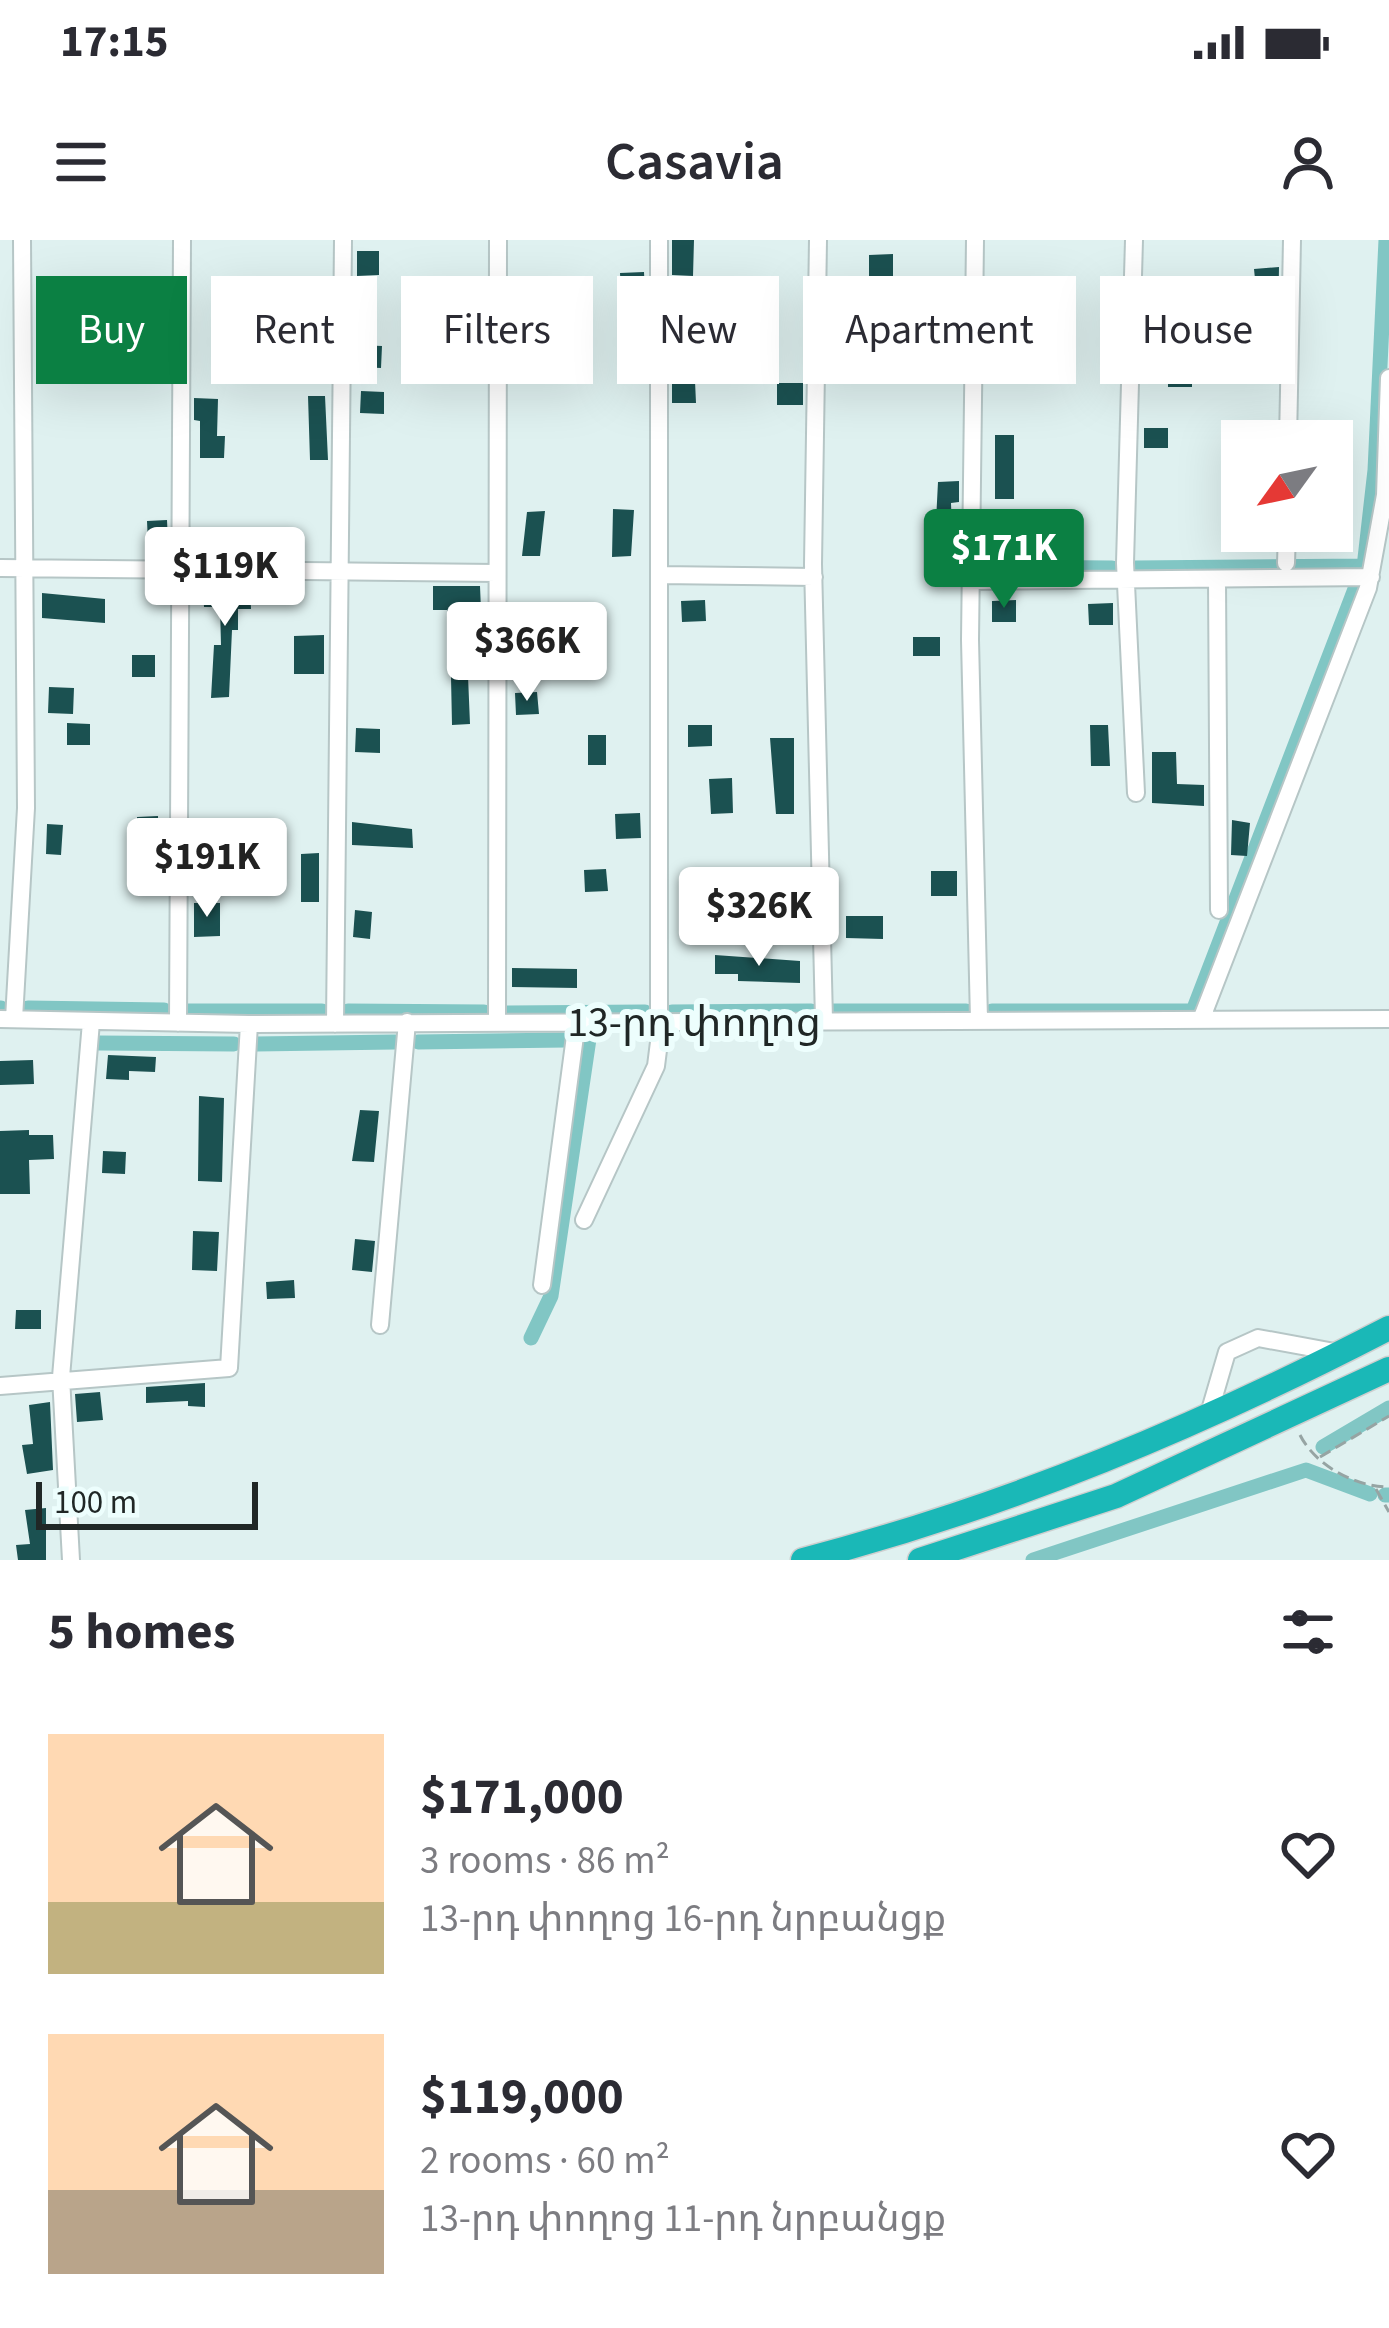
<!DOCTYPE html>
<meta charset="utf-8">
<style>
:root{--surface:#fff;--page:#f2f2f3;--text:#2b2b33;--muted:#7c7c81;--accent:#0b8043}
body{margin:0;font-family:"Source Sans 3","Noto Sans Armenian",sans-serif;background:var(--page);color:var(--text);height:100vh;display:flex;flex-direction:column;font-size:45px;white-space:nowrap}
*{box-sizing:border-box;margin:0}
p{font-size:39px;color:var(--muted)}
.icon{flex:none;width:66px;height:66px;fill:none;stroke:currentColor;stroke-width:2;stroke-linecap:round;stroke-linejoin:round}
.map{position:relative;height:1320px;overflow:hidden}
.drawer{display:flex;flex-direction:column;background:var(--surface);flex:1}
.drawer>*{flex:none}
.top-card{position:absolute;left:36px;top:36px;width:1317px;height:108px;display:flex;gap:24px}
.needle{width:78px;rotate:237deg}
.fabs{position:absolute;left:1221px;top:180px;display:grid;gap:24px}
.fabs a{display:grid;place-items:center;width:132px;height:132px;border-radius:0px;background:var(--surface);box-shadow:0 12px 48px #0002;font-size:60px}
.scale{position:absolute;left:36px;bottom:30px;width:222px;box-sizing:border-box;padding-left:12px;border:6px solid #202726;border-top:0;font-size:33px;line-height:42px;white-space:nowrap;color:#202726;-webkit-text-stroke:9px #edfefd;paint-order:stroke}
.price{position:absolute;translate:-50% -102px;padding:0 27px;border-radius:12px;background:#fff;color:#222;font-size:39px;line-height:78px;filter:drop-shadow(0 3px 6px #0008)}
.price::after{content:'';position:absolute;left:50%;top:72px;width:36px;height:27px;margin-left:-18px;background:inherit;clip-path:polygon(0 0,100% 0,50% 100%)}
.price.on{background:var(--accent);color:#fff}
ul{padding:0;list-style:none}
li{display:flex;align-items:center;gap:36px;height:300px;padding:0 48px}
li span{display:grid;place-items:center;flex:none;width:336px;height:240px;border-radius:0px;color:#555}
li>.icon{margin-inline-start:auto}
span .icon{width:144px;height:144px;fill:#fffc;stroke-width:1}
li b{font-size:51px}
h2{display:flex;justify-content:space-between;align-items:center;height:144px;padding:0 48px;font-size:51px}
.pill{padding:0 42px;border-radius:0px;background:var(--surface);box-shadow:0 12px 48px #0002;font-size:42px;line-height:108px}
.pill.on{background:var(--accent);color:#fff}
.status{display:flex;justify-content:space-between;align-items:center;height:84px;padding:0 60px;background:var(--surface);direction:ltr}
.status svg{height:33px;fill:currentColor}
header{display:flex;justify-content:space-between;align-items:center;height:156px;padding:0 48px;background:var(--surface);font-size:54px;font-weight:600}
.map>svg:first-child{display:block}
</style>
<div class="status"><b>17:15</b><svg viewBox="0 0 49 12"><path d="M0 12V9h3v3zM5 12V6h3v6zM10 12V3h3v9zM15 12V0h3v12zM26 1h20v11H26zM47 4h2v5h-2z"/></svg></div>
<header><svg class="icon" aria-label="menu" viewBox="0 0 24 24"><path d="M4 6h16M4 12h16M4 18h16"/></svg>Casavia<svg class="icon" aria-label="person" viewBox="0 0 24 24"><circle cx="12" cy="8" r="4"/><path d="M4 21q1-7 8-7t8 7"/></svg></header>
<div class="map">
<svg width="1389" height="1320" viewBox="0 0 1389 1320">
<rect width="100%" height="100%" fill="#dff1f0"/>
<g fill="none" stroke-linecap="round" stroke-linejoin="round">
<path stroke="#81c6c4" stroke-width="15" d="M978 327 1112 328
M1364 327 1375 230 1386 0
M1135 328 1366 326
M0 768H1
M28 768 164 770
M186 771H322
M348 771 484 772
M833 771H966
M992 771H1193L1355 349
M672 772 811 771
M505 773 645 772
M418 802 567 800
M98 803 234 804
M256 804 395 802
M531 1098 551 1056 589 799
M1323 1207 1389 1168
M1385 1255H1389
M1033 1320 1306 1230 1370 1254"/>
</g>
<path fill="#1b5151" d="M672 0H694L693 36 672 35Z
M357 11H379V35L357 36Z
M893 14V40H869V15Z
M1279 27 1278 83 1235 84 1236 99H1217L1216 59H1257L1254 29Z
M644 32 645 53 621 54 620 33Z
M47 60H72L71 82H47Z
M748 61H773V84H748Z
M517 73 539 74 538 97 517 96Z
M991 81H1014L1016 132 992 133Z
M1153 100H1177V120H1153Z
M358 105 382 106 381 128 357 127Z
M1168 126 1192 127V147H1168Z
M695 141 696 163H672V142Z
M777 143H803V165H777Z
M361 151 384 152V174L360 173Z
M308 156H325L328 220H310Z
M194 158 218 159 217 196H225L224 218H200V181L194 180Z
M1144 188H1168V208H1144Z
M995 195H1014V259H995Z
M959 241V262L951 263 953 321H934L938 242Z
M613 269 634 270 631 316 612 317Z
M545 271 540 316H522L527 272Z
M167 280 168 302 148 303 147 281Z
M1052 288H1076L1077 309H1053Z
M203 344 250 345 251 369H238V390H232L229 457 211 458 214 405H221L220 367H204Z
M433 346H480L481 370H465L466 391H448L447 370H433Z
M42 353 105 359V383L42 378Z
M705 360 706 381 682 382 681 361Z
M1016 360V382H992V361Z
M1113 363V385H1089L1088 364Z
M324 395V434H294V396Z
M913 397H940V416H913Z
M132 415H155V437H132Z
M468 436 470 484 452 485 451 437Z
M49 447 74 448 73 474 48 473Z
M537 452 539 474 516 475 515 453Z
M67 483 90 484V505H67Z
M688 485H712V506L688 507Z
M1090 485H1108L1110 526H1091Z
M356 488 380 489V513L355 512Z
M588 495H606V525H588Z
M770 498H794V574H776Z
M1152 512H1176L1177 544 1204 545V566L1152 563Z
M732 538 733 573 711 574 709 539Z
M640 573 641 598 616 599 615 574Z
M158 576V600L138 601 137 577Z
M1232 580 1250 583 1247 616 1231 615Z
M352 582 412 589 413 608 352 605Z
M47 584 63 585 61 615 46 614Z
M200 585H230V608H200Z
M319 613V662H301V614Z
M606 629 608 651 585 652 584 630Z
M931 631H957V656H931Z
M712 633 713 655 691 656 690 634Z
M194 663H220V696L194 697Z
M355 670 372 672 370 699 353 697Z
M846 676H883V699L846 698Z
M715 715 800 721V743L738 741V734H715Z
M512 728 577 729V748L512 747Z
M108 815 156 817 155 832 129 831V840L106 839Z
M33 820 34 844 0 845V821Z
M199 856 224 858 222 942 198 941Z
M360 870 379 871 374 922 352 921Z
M29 890V895H53L54 919 29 920 30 954H0V891Z
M103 911 126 912 125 934 102 933Z
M193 991 219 992 217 1031 192 1030Z
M355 999 375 1001 372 1032 352 1030Z
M294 1040 295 1058 267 1059 266 1042Z
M16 1070H41V1089H15Z
M205 1143V1167L188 1166V1161L146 1163V1147Z
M100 1152 103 1180 77 1182 75 1154Z
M50 1162 53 1230 27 1234 22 1205 33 1204 29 1165Z
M46 1268V1320H18L16 1305 30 1304 25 1270Z"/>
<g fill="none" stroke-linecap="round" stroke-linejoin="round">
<g stroke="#b6c6c6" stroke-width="20">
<path id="minor" d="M818 0 813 324 824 780
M975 0 970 400 979 780
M1134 0 1125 323 1136 553
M1288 201 1292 0
M1286 323 1287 291
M0 328 497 333
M659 335 814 337
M1217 339 1219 670
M970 341 1371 337
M0 779 249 784 1389 779
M14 779 26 568 22 0
M1201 780 1368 348 1385 255 1389 138
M497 782 498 0
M178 783 182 0
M335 784 343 0
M584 980 656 826 659 802V0
M542 1045 577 781
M380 1085 407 782
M0 1146 229 1128 249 784
M1208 1177 1227 1112 1258 1098 1340 1113
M71 1320 61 1137 91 782"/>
</g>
<g stroke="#cecfcf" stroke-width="27">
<path id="highway" d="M803 1320C1010 1266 1200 1186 1389 1088
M920 1320 1116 1256 1389 1129"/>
</g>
<path stroke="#96a4a3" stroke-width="3" stroke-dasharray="12 6" stroke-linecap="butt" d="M1300 1195C1315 1225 1355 1247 1389 1247
M1320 1217 1389 1176
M1376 1249 1389 1272"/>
<use href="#minor" stroke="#fff" stroke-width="16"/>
<use href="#highway" stroke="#1ab8b7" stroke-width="24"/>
</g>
<g text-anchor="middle" stroke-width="12" stroke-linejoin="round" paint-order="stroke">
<g font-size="42" fill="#202726" stroke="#edfefd">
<text x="694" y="796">13-րդ փողոց</text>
</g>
</g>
</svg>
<div class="fabs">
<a><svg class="needle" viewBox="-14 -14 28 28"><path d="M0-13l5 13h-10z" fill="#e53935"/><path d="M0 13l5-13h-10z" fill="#7c7c81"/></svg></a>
</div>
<div class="scale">100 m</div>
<b class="price on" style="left:1004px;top:371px">$171K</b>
<b class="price" style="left:225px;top:389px">$119K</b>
<b class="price" style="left:527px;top:464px">$366K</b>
<b class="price" style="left:207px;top:680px">$191K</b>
<b class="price" style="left:759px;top:729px">$326K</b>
<div class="top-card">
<a class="pill on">Buy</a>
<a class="pill">Rent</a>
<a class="pill">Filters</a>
<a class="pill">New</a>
<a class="pill">Apartment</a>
<a class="pill">House</a>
</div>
</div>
<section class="drawer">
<h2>5 homes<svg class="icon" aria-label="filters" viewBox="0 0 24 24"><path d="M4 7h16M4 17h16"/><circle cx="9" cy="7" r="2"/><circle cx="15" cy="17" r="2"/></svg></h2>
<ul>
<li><span style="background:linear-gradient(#ffd9b3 70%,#c2b280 0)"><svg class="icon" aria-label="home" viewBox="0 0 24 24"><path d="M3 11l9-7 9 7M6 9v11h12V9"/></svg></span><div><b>$171,000</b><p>3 rooms · 86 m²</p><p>13-րդ փողոց 16-րդ նրբանցք</p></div><svg class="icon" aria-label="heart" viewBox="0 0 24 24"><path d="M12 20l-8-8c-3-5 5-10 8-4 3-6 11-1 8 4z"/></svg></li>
<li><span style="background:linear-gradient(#ffd9b3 65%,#b9a48a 0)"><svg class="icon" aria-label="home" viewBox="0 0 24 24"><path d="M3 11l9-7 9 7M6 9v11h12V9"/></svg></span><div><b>$119,000</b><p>2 rooms · 60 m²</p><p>13-րդ փողոց 11-րդ նրբանցք</p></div><svg class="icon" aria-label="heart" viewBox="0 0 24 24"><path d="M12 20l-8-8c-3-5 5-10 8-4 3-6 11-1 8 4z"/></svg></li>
</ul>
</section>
